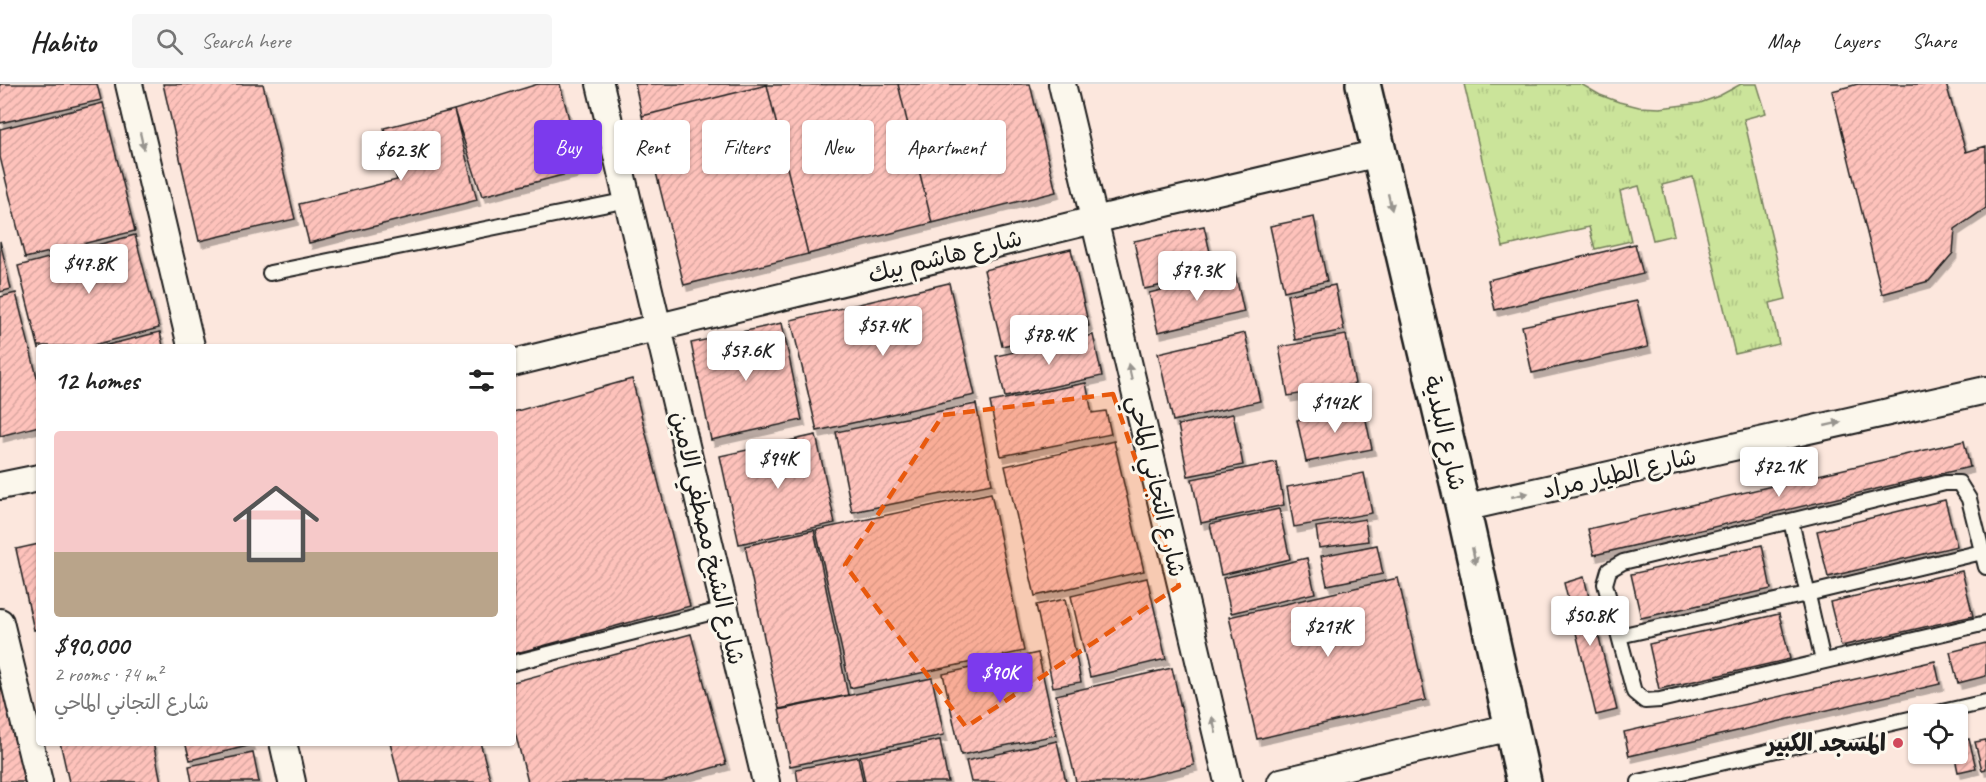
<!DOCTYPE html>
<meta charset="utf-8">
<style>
:root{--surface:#fff;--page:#f6f6f6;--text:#222;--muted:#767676;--line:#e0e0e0;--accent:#7c3aed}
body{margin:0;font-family:Caveat,"Playpen Sans Arabic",sans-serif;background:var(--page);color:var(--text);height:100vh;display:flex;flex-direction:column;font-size:22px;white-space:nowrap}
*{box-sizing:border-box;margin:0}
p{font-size:20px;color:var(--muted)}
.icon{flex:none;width:33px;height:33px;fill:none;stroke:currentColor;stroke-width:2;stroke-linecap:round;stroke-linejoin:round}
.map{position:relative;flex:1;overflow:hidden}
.sheet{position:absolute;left:36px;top:260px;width:480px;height:402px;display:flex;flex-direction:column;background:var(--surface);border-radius:6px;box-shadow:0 2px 4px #0004}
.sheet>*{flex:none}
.banner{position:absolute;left:534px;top:36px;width:570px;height:54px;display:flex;gap:12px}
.controls{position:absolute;left:1908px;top:620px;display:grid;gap:12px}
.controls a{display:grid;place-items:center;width:60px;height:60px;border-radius:6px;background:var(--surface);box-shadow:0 2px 4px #0004;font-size:30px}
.price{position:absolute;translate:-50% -51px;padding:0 14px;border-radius:6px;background:#fff;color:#222;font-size:20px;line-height:39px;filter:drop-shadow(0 2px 3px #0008)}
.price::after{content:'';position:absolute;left:50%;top:36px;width:18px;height:14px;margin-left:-9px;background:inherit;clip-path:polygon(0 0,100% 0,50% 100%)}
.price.active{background:var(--accent);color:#fff}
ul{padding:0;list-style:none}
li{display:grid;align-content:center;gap:12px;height:318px;padding:0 18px}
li+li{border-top:2px solid var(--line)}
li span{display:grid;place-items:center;height:186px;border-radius:6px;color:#555}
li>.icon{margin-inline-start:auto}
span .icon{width:108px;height:108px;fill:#fffc;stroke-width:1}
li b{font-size:26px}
h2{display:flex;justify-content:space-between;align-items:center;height:72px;padding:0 18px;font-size:26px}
.pill{padding:0 21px;border-radius:6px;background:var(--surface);box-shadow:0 2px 4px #0004;font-size:21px;line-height:54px}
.pill.active{background:var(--accent);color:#fff}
header{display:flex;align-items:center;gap:36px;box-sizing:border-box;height:84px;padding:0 30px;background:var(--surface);border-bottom:2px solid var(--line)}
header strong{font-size:28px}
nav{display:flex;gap:33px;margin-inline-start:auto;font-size:21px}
.search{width:420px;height:54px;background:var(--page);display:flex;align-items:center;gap:15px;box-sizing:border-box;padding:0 21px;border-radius:6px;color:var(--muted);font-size:22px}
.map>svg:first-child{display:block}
</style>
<header>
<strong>Habito</strong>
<div class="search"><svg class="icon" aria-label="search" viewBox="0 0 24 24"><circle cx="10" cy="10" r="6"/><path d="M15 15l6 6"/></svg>Search here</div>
<nav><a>Map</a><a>Layers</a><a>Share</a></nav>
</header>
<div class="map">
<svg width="1986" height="698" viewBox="0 0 1986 698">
<defs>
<pattern id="grass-tufts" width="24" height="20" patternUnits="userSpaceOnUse" patternTransform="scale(1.5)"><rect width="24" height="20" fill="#cbe49a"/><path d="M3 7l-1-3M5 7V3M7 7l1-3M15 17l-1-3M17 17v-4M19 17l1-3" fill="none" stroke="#aec384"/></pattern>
<pattern id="building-hatch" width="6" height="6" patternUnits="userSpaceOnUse" patternTransform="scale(1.5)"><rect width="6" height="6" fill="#fec2bb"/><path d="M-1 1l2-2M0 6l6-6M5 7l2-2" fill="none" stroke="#d9a6a0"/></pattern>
<filter id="shadow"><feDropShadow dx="3.5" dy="6" stdDeviation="0" flood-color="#0004"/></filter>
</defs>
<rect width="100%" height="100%" fill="#fce7dd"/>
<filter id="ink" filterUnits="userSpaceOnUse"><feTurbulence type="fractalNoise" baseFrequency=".0167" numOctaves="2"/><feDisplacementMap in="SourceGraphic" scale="12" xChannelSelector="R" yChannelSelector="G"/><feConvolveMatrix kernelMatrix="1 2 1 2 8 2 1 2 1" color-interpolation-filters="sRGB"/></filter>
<g filter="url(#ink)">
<path fill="url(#grass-tufts)" stroke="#74805b" stroke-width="1.5" d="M1464 0H1581L1600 11 1619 18 1639 23 1660 24 1700 19 1719 12 1741 0H1757L1766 29 1744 35 1786 215 1770 219 1779 260 1735 270 1693 93 1662 101 1674 151 1653 156 1639 102 1620 107 1631 157 1595 165 1589 143 1503 163Z"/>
<path fill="url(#building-hatch)" stroke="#1c1c1c" stroke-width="1.5" filter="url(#shadow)" d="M0 0H97L101 16 0 39Z
M163 0H263L295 135 199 157Z
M538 0H560L582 86 482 112 454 26Z
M635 0H767V1L642 32Z
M898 0H1030L1056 108 932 139Z
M898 0 932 139 808 170 767 1Z
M1858 0H1946L1966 68 1986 62V124L1955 145 1953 169 1929 197 1882 210 1832 7Z
M767 1 808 170 684 201 642 32Z
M103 19 135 147 25 174 0 73V45Z
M454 26 477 116 309 159 299 120 397 96 384 44Z
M1314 133 1327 197 1284 207 1270 142Z
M1204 142 1215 190 1144 205 1134 157Z
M135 151 159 244 90 262H39V265L18 182Z
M0 157 11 205 0 208Z
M1635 160 1643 190 1495 226 1488 196Z
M1071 165 1089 242 1002 262 984 186Z
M1235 188 1244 228 1158 248 1149 209Z
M949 199 975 311 817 347 791 236Z
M1335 201 1344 246 1295 256 1287 211Z
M16 209 39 301V342L0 352V213Z
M1637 217 1648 263 1532 289 1522 242Z
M782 239 802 336 711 356 691 259Z
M160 248 163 262H103Z
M1245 249 1260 317 1173 337 1158 269Z
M1093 251 1102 292 1005 313 996 272Z
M1346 251 1355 300 1288 312 1279 263Z
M632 295 690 522 513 570V328Z
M1086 299 1092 329 1106 327 1111 350 1001 372 990 318Z
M976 320 992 400 852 428 836 348Z
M1363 322 1372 365 1306 378 1297 336Z
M1233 330 1243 381 1188 392 1178 341Z
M816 351 835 439 739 460 720 372Z
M1114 357 1144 487 1035 512 1005 382Z
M1964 357 1970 383 1594 471 1588 445Z
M1276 378 1284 421 1201 439 1192 395Z
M1364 389 1372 429 1294 443 1287 403Z
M991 409 1024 567 850 604 816 446Z
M1945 416 1957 462 1828 493 1817 447Z
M1279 425 1290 475 1221 491 1210 440Z
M1365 435 1368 457 1319 464 1316 443Z
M814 446 848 611 779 625 745 462Z
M39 460V545L34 546 16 465Z
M1377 461 1383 490 1327 501 1321 472Z
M1762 461 1771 505 1641 534 1631 490Z
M1307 474 1315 509 1231 529 1223 494Z
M1962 487 1973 532 1841 562 1830 518Z
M1584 493 1617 626 1596 631 1564 499Z
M1147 494 1166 575 1090 593 1071 512Z
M1398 494 1426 616 1257 655 1229 533Z
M1065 515 1081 598 1053 603 1036 521Z
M1779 530 1790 575 1659 605 1649 560Z
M691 550 726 680 662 698H528L513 641V598Z
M0 554 32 698H0Z
M1986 559V592L1958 599 1950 568Z
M1038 569 1056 651 961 671 943 590Z
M1935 577 1940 600 1629 672 1624 648Z
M1172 584 1194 681 1123 698H1076L1056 611Z
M932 594 944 651 790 682 779 626Z
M1969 655 1976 684 1958 688 1954 669H1958V658Z
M940 656 948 698H865L860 672Z
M1986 656V685L1982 686 1975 658Z
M1057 657 1066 698H971L966 677Z
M60 658H153L161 698H69Z
M185 658H251L252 661 190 676Z
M390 658H480L491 698H400Z
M253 669 259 698H192L189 682Z
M858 673 863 698H798L796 685Z"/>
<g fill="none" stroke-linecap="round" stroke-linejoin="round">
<g stroke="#1c1c1c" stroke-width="18">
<path id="lane" d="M270 189 628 116
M1791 437 1823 577
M1986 483 1969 415 1959 399H1945L1623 478 1609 486 1605 500 1634 608 1645 617 1660 616 1986 539
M1619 552 1807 510 1982 468
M513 579 725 525
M1933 630 1986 618
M1639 698 1918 633"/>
</g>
<g stroke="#1c1c1c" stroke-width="30">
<path id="street" d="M129 0 191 262
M600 0 766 698
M1062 0 1228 698
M513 279 1094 136 1379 69
M0 402 39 394
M1463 424 1986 306
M0 538 39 698
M283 658 292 698
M1281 698 1511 643"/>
</g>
<g stroke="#1c1c1c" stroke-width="38">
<path id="secondary" d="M1363 0 1463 424 1524 698"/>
</g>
<use href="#lane" stroke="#fbf7ec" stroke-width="14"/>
<use href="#street" stroke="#fbf7ec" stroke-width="26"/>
<use href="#secondary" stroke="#fbf7ec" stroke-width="33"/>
</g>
<defs><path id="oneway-solid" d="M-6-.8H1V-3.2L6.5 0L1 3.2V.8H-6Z" transform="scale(1.5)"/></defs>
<g fill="#97948e">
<use href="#oneway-solid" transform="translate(142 57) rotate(77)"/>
<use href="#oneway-solid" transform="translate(1390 118) rotate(77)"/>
<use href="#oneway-solid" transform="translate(1130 288) rotate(-103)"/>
<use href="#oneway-solid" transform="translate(1833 340) rotate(-13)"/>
<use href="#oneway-solid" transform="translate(1520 411) rotate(-13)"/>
<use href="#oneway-solid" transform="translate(1474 472) rotate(78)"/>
<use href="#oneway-solid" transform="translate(1214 641) rotate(-103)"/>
</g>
</g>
<path fill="#e8590c" fill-opacity="0.2" stroke="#e8590c" stroke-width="4.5" stroke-dasharray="12 8" stroke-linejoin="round" d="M1113 310 1179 502 966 643 845 481 943 331Z"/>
<circle fill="#d1495b" stroke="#fbf7ec" stroke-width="2" cx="1898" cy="659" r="6"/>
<g text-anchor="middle" stroke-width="6" stroke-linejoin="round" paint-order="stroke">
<g font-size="24" fill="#1c1c1c" stroke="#fbf7ec">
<text transform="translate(945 172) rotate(-14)" y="8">شارع هاشم بيك</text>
<text transform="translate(1445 349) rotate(77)" y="8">شارع البلدية</text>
<text transform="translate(1619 389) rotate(-13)" y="8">شارع الطيار مراد</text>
<text transform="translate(1157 402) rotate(77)" y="8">شارع التجاني الماحي</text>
<text transform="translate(708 454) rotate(77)" y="8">شارع الشيخ مصطفي الامين</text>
</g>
<g font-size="24" font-weight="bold" fill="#1c1c1c" stroke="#fbf7ec" text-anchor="end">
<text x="1886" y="667">المسجد الكبير</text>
</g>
</g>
</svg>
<div class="controls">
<a><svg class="icon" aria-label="locate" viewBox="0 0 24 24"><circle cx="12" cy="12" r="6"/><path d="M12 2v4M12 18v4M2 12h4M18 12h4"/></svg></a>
</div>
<b class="price" style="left:401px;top:98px">$62.3K</b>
<b class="price" style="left:89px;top:211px">$47.8K</b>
<b class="price" style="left:1197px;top:218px">$79.3K</b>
<b class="price" style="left:883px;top:273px">$57.4K</b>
<b class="price" style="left:1049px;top:282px">$78.4K</b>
<b class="price" style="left:746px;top:298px">$57.6K</b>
<b class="price" style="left:1335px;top:350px">$142K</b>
<b class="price" style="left:778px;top:406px">$94K</b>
<b class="price" style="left:1779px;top:414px">$72.1K</b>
<b class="price" style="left:1590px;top:563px">$50.8K</b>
<b class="price" style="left:1328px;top:574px">$217K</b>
<b class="price active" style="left:1000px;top:620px">$90K</b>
<div class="banner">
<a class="pill active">Buy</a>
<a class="pill">Rent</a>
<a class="pill">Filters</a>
<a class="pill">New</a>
<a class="pill">Apartment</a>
</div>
<section class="sheet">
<h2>12 homes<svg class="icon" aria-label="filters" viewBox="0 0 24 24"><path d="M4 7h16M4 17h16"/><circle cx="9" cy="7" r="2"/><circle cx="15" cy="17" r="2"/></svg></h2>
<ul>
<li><span style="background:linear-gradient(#f6c9c9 65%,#b9a48a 0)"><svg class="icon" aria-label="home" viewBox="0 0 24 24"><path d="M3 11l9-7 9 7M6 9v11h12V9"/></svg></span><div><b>$90,000</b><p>2 rooms · 74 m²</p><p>شارع التجاني الماحي</p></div></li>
</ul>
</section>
</div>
